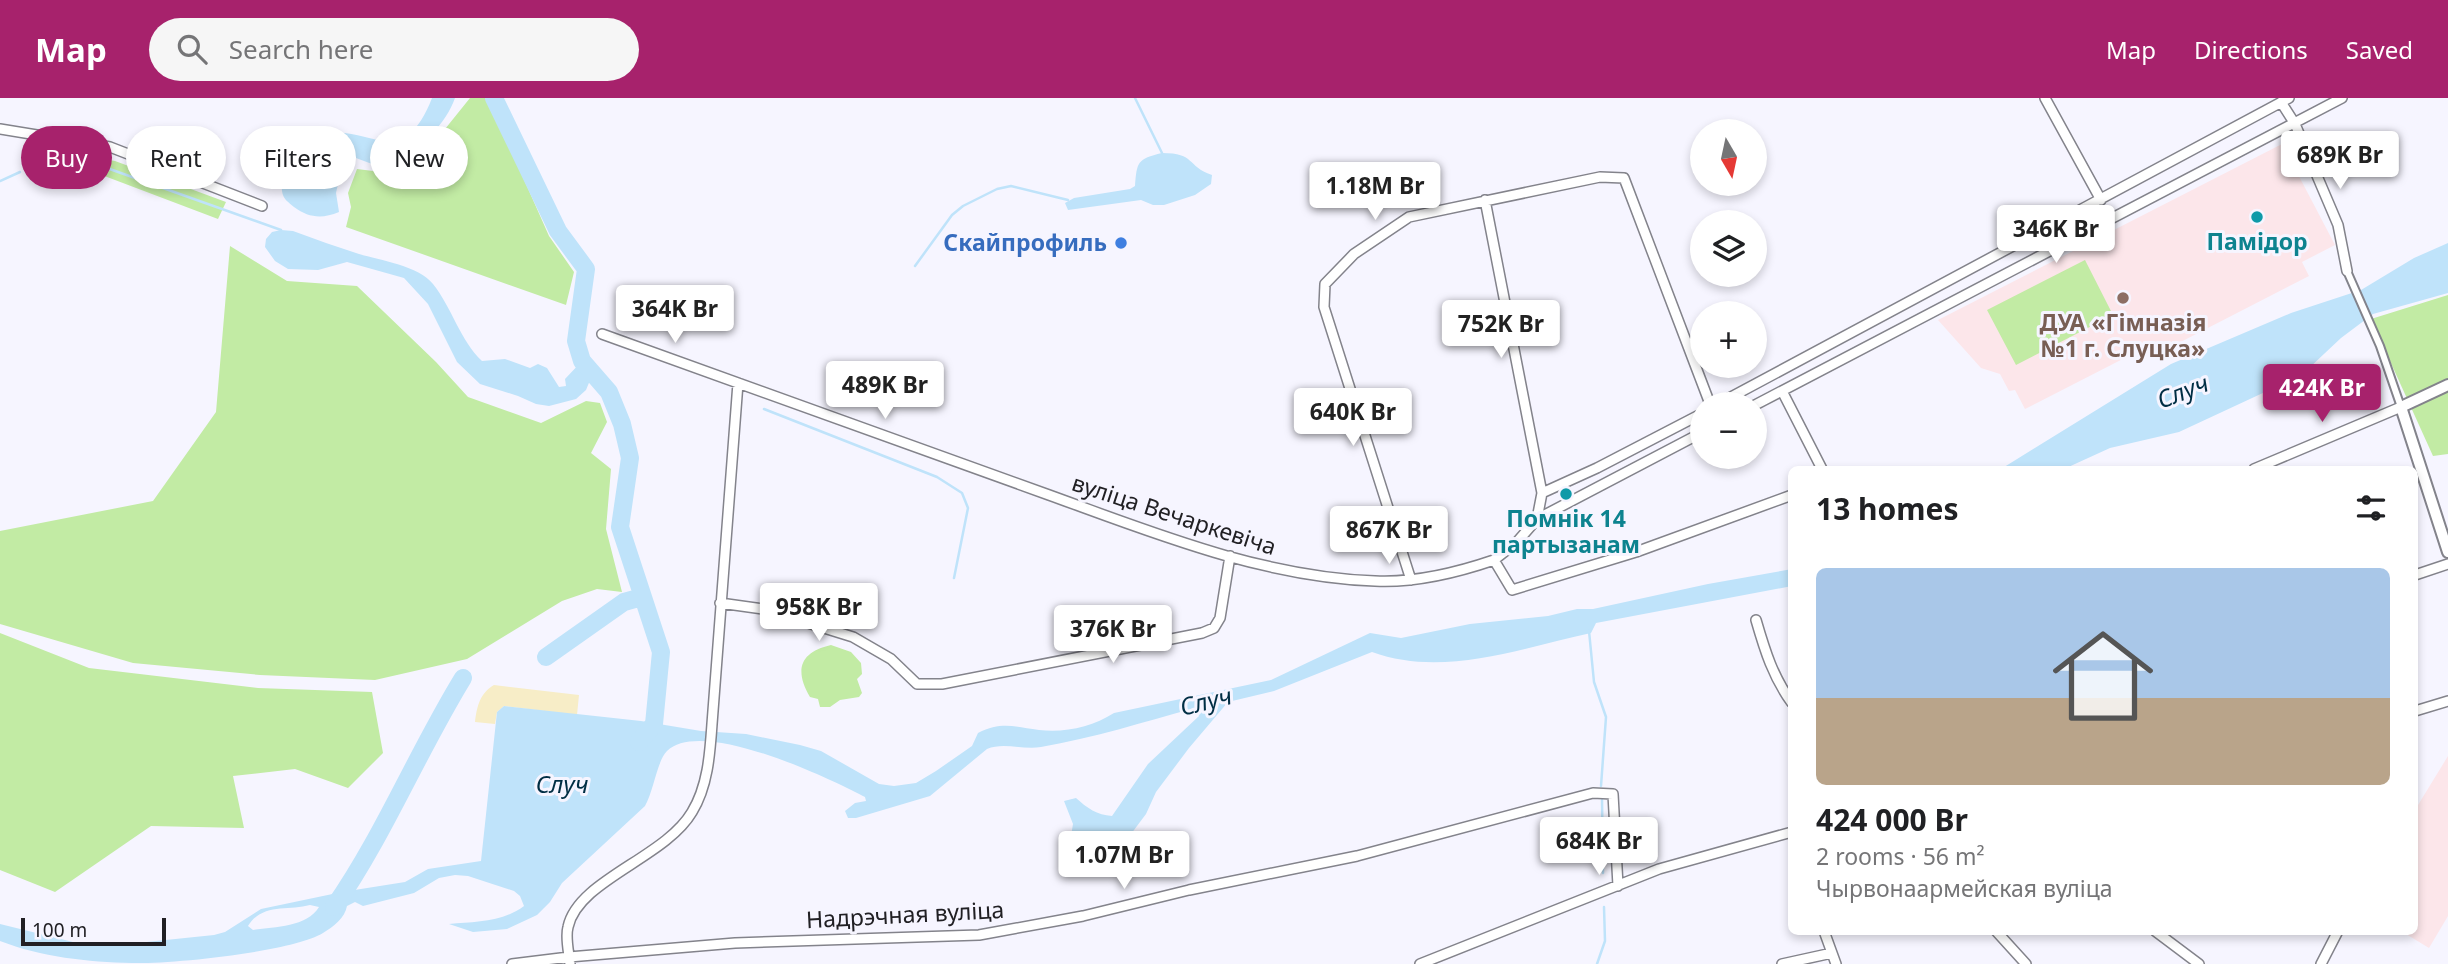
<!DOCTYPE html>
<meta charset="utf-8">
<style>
:root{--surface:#fff;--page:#f6f6f6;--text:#202124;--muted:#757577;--line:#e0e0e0;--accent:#a7226c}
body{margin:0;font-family:"Noto Sans",sans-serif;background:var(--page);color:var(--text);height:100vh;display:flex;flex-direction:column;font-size:26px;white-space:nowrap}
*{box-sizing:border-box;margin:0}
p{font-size:23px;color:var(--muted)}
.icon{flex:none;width:38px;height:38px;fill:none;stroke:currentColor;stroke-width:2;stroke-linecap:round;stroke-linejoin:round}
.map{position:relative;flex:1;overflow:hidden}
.details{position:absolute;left:1788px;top:368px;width:630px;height:469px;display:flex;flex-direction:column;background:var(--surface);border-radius:10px;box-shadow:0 4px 10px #0003}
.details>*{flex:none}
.top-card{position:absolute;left:21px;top:28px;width:665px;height:63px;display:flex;gap:14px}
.needle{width:46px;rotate:171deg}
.fabs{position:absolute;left:1690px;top:21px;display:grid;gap:14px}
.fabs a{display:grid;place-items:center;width:77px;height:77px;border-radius:50%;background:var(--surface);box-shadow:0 4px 10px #0003;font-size:35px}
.scale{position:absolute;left:21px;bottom:18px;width:145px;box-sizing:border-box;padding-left:7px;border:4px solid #212024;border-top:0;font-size:19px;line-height:24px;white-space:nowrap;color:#212024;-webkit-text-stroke:5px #f6f5ff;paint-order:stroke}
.price{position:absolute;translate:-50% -60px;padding:0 16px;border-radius:7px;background:#fff;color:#222;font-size:23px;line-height:46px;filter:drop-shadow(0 2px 4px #0008)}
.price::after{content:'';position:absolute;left:50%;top:42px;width:21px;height:16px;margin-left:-10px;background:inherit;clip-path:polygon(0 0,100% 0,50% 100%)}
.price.on{background:var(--accent);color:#fff}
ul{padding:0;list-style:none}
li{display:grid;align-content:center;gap:14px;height:371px;padding:0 28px}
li+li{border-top:2px solid var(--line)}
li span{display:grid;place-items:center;height:217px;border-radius:10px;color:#555}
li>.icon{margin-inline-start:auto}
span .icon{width:126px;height:126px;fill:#fffc;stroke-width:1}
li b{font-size:30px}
h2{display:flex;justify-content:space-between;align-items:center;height:84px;padding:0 28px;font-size:30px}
.chip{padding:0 24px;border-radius:32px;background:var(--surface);box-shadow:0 4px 10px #0003;font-size:24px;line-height:63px}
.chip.on{background:var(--accent);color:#fff}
header{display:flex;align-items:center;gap:42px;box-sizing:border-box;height:98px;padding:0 35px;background:var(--accent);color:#fff}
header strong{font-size:33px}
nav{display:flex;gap:38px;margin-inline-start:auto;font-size:24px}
.search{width:490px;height:63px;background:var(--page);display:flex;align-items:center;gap:18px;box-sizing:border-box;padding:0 24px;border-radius:38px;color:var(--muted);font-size:26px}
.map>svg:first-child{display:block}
</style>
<header>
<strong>Map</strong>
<div class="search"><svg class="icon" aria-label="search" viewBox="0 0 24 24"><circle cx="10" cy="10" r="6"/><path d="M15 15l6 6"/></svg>Search here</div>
<nav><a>Map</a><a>Directions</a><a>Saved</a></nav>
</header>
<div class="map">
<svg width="2448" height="866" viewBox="0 0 2448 866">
<rect width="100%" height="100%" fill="#f6f5ff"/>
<path fill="#fce6ea" d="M2282 46 2335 147 2302 164 2309 178 2169 250 2152 246 2025 311 2015 292 2009 293 2000 276 1981 270 1938 222Z
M2448 658V818L2429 850 2401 833H2415V712Z"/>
<path fill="#c2eba4" d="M470 0H488L549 138 574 174 566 207 346 129 351 109 348 95 357 71 389 75 412 72Z
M75 56 115 63 226 104 218 121 78 68Z
M230 148 287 183 357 188 436 264 468 299 541 325 586 303 600 305 607 324 591 355 611 371 606 431 622 494 597 491 562 503 467 561 375 582 260 577 133 565 0 526V433L153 403 216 314Z
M2085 162 2113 217 2016 267 1987 212Z
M2448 197V356L2433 358 2371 221Z
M0 535 89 570 258 590 372 594 383 655 348 690 295 671 233 678 244 730 151 728 55 794 0 772Z
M831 547 851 554 861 565 862 576 857 581 862 595 859 599 840 602 830 609H820L818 601 810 599C794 572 800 554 831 547Z"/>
<path fill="#f7edc7" d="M494 587 579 597 577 617 504 608 497 614 495 626 475 624C477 608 480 595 494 587Z"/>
<path fill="#bfe3fa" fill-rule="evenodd" d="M432 0H455C446 26 421 48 401 66H372L356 60 342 68 336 95 339 114C322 121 309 120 294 109 288 104 283 101 282 93 280 79 300 50 311 43 358 12 399 85 432 0Z
M1162 55C1196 55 1186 68 1212 77L1211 86 1195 97 1164 107H1153L1141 102 1068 112 1065 105 1074 100 1130 91 1135 88C1137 64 1137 61 1162 55Z
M281 132 293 133C315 141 337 149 359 156 380 162 419 168 433 186 452 210 460 242 482 263L505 261 530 270 538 266 547 270 559 289 566 288 565 281 582 263 593 275 586 292 576 301 549 308 536 306 518 298 480 286 457 264 428 206 404 180 347 164 318 172 288 171 275 163 265 149 266 141 272 134Z
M2448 145V195L2373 216 2341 240 2308 271 2265 294 2179 334 2110 350 2064 371H2001L2171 266 2291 215 2361 192 2414 160Z
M1792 471V488L1596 525 1591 535C1521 550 1443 580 1372 554L1274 593 1228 604 1189 650 1156 694 1146 716 1128 740 1090 747 1071 738 1073 726 1064 703 1076 700C1087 710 1097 717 1112 718L1148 666 1199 618 1195 610C1144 624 1093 640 1041 649 1023 652 1003 644 987 651L930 698 856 720H848L845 713 855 705 866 703 865 699C829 680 701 619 667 653 657 663 654 692 645 708L562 785 550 804 537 817 507 831 473 834 449 826C475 824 503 824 524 808L520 798 514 793 468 778 455 777 439 780 414 795 363 808 355 804 347 808C345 820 333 829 323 835 291 854 172 866 132 865 88 864 41 859 0 843V826L73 844 127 846 214 837 225 834 261 811 342 794 405 784 428 771 481 763 497 614 504 608 641 623 701 633 746 636 800 647 821 653 879 686 894 688 916 685 936 673 972 648 978 635C1002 623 1015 629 1039 632 1065 635 1092 629 1114 615L1271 582 1370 535 1401 540 1470 526 1548 518 1577 511H1593L1708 486ZM310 807 319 809C307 829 274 829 253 832L248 828C262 805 288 813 310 807Z"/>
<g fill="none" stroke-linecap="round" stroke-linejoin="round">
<path stroke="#bfe3fa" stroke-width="2.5" d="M1135 0 1162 55
M45 46 46 53 104 69 281 132
M0 83 20 74
M915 168 952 117 963 108 997 91 1011 88 1068 102
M764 311 937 379 962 395 968 410 954 480
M1589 533 1594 584 1606 619 1601 688
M1602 702 1603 775
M1597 866 1605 843 1604 809"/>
<path stroke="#bfe3fa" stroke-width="18" d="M494 0 558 133 586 171 576 243 582 263 609 294 622 326 630 360 620 429 661 554 654 626 639 644
M546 559 624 504 642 499
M334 809C384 737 417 655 463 580"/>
<g stroke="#83838b" stroke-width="10">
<path id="pedestrian" d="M2347 173 2380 248 2401 309"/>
</g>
<g stroke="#83838b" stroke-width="12">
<path id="minor" d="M2045 0 2101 102
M2281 4 2295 26 2338 127 2347 173
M0 31 110 49 262 108
M1485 102 1542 395 1537 421
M602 236C751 290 900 344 1049 397 1154 435 1262 479 1375 483 1415 485 1456 475 1494 462L1512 492 1636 454 1792 397
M1782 293 1822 371
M1718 306 2289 0
M1755 307 2342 0
M2254 371 2401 309
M1542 395 1597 370 1703 315
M1494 462 1517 444 1537 421 1703 334
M2415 477 2448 466
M1411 482 1324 209 1325 186 1354 156 1409 119 1600 79 1624 80 1710 306
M720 505 763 511 853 539 891 561 917 586H942L1202 535 1214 530 1220 520 1230 458
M1756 522C1765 553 1773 579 1792 605
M2415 613 2448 603
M1824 833 1836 866
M1996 833 2026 866
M2155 833 2199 866
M512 866 569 859 735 845 979 837 1083 818 1189 792 1357 758 1593 695 1613 696 1618 788
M570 866C569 854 565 840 568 829 578 782 665 760 692 714 708 688 710 655 712 626L738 285
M1420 866 1659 771 1792 734
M1782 866 1832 855
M2321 866 2338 833"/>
</g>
<g stroke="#83838b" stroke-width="14">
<path id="tertiary" d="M2448 287 2401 309 2448 454"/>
</g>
<use href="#pedestrian" stroke="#fff" stroke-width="6"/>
<use href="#minor" stroke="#fff" stroke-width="9"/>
<use href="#tertiary" stroke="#fff" stroke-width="10"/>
</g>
<g fill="#0f9aa8" stroke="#f6f5ff" stroke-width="2.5">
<circle cx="2257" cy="119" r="7"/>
<circle cx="1566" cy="396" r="7"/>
</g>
<circle fill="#3f7fe0" stroke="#f6f5ff" stroke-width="2.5" cx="1121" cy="145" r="7"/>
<circle fill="#8d6e63" stroke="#f6f5ff" stroke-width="2.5" cx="2123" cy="200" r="7"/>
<g text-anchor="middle" stroke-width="6" stroke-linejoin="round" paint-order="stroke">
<g font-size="23" font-weight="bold" fill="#0d838f" stroke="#f6f5ff">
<text x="2257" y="152">Памідор</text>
<text x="1566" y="429">Помнік 14<tspan x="1566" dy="26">партызанам</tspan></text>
</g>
<g font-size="23" font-weight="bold" fill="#366cbe" stroke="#f6f5ff" text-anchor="end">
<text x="1107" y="153">Скайпрофиль</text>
</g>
<g font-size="23" font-weight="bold" fill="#785e54" stroke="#f6f5ff">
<text x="2123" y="233">ДУА «Гімназія<tspan x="2123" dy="26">№1 г. Слуцка»</tspan></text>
</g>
<g font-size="23" fill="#212024" stroke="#f6f5ff">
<text transform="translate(1174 417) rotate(18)" y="8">вуліца Вечаркевіча</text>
<text transform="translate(905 817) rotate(-3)" y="8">Надрэчная вуліца</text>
</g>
<g font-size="24" font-style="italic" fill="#002e44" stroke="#f6f5ff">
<text transform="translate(2183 294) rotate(-21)" y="8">Случ</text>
<text transform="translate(1206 604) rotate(-14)" y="8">Случ</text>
<text x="562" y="695">Случ</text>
</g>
</g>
</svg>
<div class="fabs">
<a><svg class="needle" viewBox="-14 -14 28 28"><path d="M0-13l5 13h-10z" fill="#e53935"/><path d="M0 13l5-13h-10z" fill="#757577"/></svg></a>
<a><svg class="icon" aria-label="layers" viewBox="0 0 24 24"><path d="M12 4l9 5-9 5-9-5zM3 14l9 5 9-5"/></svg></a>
<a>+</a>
<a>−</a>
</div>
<div class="scale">100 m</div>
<b class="price" style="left:2340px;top:93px">689K Br</b>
<b class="price" style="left:1375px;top:124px">1.18M Br</b>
<b class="price" style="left:2056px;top:167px">346K Br</b>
<b class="price" style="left:675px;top:247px">364K Br</b>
<b class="price" style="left:1501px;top:262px">752K Br</b>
<b class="price" style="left:885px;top:323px">489K Br</b>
<b class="price on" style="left:2322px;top:326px">424K Br</b>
<b class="price" style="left:1353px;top:350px">640K Br</b>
<b class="price" style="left:1389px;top:468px">867K Br</b>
<b class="price" style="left:819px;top:545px">958K Br</b>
<b class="price" style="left:1113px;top:567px">376K Br</b>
<b class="price" style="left:1599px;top:779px">684K Br</b>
<b class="price" style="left:1124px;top:793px">1.07M Br</b>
<div class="top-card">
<a class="chip on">Buy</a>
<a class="chip">Rent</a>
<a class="chip">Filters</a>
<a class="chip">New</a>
</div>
<section class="details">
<h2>13 homes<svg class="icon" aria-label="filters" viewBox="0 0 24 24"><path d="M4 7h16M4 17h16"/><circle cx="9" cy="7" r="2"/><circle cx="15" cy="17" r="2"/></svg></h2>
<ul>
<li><span style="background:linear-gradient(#a9c7e8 60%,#b9a48a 0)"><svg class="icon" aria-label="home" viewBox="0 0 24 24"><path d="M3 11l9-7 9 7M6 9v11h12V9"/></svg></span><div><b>424 000 Br</b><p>2 rooms · 56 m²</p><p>Чырвонаармейская вуліца</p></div></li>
</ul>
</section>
</div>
